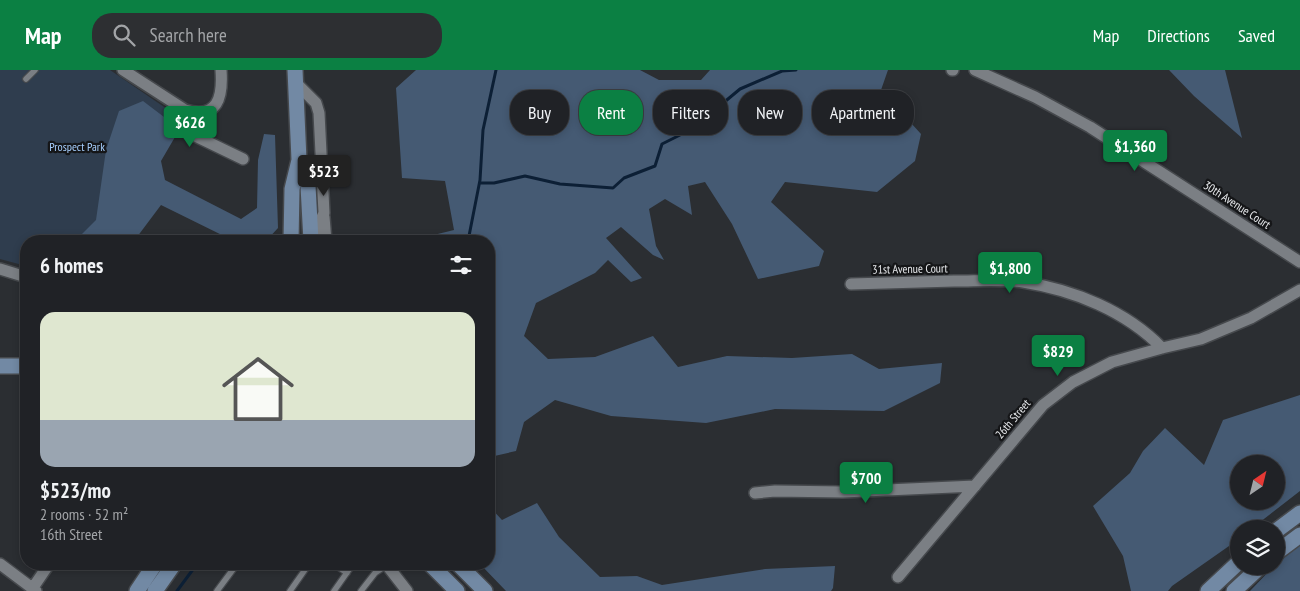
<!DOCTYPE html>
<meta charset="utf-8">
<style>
:root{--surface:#202226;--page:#2d2f32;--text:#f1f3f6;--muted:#a2a4a7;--line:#3d3f43;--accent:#0b8043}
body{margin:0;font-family:"PT Sans Narrow",sans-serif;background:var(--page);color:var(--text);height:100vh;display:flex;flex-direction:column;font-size:19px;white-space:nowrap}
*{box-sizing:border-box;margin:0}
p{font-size:16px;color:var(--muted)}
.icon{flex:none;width:28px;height:28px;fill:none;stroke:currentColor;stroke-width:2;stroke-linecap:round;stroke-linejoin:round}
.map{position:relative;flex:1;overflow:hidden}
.sheet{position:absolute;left:20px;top:165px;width:475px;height:335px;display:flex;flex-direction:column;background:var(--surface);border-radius:20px;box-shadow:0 2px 8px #0003,0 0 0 1px var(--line)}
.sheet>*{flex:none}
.guide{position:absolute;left:510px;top:20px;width:475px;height:45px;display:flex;gap:10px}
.needle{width:32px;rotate:35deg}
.fabs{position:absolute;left:1230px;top:385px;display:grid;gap:10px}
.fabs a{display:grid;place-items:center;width:55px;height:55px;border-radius:50%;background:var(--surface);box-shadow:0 2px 8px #0003,0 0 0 1px var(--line);font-size:25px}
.price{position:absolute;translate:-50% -42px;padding:0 11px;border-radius:5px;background:var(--accent);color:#fff;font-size:16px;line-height:32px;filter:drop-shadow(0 1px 2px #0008)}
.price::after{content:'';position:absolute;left:50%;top:30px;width:15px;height:11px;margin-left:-8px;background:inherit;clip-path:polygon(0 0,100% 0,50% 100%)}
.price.active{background:#222;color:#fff}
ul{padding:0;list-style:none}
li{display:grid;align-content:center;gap:10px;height:265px;padding:0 20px}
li+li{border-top:1px solid var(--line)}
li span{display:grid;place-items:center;height:155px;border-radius:15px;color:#555}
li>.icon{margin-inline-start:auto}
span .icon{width:90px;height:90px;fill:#fffc;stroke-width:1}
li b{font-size:21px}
h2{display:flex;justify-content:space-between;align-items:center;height:60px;padding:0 20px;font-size:21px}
.chip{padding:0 18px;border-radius:20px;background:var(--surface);box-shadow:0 2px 8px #0003,0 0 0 1px var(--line);font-size:18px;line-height:45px}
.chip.active{background:var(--accent);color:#fff}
header{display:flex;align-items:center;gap:30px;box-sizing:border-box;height:70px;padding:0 25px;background:var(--accent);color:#fff}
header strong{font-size:24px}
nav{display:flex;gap:28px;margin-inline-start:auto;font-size:18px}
.search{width:350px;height:45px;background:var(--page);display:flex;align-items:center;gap:12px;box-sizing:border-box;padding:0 18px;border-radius:20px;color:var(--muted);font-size:19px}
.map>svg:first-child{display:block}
</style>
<header>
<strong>Map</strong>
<div class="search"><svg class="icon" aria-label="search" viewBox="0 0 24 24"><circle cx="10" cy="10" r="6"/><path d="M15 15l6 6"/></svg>Search here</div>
<nav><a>Map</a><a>Directions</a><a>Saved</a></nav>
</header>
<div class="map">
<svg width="1300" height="521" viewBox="0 0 1300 521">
<rect width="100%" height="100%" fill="#2b2e32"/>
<path fill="#2f3d4e" d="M0 0H110L167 39 177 54 152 91 122 171H26V196L0 189Z"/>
<path fill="#455a73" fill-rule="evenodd" d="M416 0H640L659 10H701L710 0H888L881 20 921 64 915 91 877 122 785 112 771 132 824 181 819 196 758 209 732 154 705 112 688 116 692 145 665 129 649 139 656 176 664 190 653 185 621 157 606 168 642 208 631 212 608 190 595 203 536 233 524 266 548 289 595 287 653 266 678 297 727 286 792 288 852 284 879 299 942 293 940 313 884 341 775 339 706 353 611 346 555 330 524 352 516 381 490 387 489 388V171H409L454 160 445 111 402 108 396 18Z
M1169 0H1225L1242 68 1194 26Z
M143 31 168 50 175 67 161 91 165 110 241 149 257 138 258 90 264 64 275 65 278 158 266 171H234L161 135 134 171H75L96 150 106 80 119 41Z
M1300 325V421L1251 459H1239V469L1172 516 1168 521H1131L1123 486 1093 436 1130 403 1143 381 1165 358 1204 395 1223 350ZM1239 394H1276V431H1239Z
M537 433 559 467 600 507 637 506 662 515 765 499 835 496 833 518 831 521H506L480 494H489V436L502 450Z
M1300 475V521H1250L1274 496H1276V494L1284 485Z"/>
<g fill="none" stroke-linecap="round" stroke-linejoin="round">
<path stroke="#0c1f35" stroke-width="3" d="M480 113H494L525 106 560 114 613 118 624 108 655 96 662 74 692 59 740 19 782 1 796 0
M468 171 480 110 483 60 496 0
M177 521 197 494"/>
<g stroke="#46494d" stroke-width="8">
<path id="lane" d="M26 9 35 0
M334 494 347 503
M217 521 237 494
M290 521 309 494
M334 521 353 494
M361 521 375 503 387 495"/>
</g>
<g stroke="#46494d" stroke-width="14">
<path id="street" d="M123 0 185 40C218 50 223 27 221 0
M952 0H953
M975 0 1035 27 1090 57 1300 192
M296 13 316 33 319 43 324 143 311 171
M175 34 179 54 187 62 243 89
M324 147 326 171
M0 199 26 207
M851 214C885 213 920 212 954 211 977 211 1000 209 1023 212 1074 220 1126 241 1162 278
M755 423 775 421 843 422 975 416
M0 494 36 521
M386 494 407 521
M898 507 1043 335 1073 312 1112 292 1162 278 1201 269 1251 248 1300 220
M32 519 49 494"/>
</g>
<g stroke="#46494d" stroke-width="18">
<path id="secondary" d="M299 90 308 116 311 171
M291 171 292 119 299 90 295 0
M0 296H26
M1276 461 1300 443
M1276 483 1300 465
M430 494 457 521
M458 494 485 521
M137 521 155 494
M155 521 174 494
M1208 521 1239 492
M1234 521 1261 496"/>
</g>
<use href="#lane" stroke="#7b7f84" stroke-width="5.5"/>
<use href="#street" stroke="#7b7f84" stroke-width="11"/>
<use href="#secondary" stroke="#7289a4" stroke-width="15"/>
</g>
<g text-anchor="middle" stroke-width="4.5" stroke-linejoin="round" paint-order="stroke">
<g font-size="12" fill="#a6cefd" stroke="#151618">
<text x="77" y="81">Prospect Park</text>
</g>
<g font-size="12" fill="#e9ebee" stroke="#151618">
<text transform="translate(1237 135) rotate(33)" y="4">30th Avenue Court</text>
<text transform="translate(910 199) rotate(-1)" y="4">31st Avenue Court</text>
<text transform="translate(1013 349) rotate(-50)" y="4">26th Street</text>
</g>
</g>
</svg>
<div class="fabs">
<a><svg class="needle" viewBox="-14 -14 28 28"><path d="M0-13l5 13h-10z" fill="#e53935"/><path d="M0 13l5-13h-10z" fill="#a2a4a7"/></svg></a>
<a><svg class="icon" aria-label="layers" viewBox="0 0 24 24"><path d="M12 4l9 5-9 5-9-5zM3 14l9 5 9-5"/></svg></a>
</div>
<b class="price" style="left:190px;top:78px">$626</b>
<b class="price" style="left:1135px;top:102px">$1,360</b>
<b class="price active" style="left:324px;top:127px">$523</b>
<b class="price" style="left:1010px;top:224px">$1,800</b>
<b class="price" style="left:1058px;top:307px">$829</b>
<b class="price" style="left:866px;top:434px">$700</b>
<div class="guide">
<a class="chip">Buy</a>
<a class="chip active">Rent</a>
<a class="chip">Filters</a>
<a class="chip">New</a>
<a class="chip">Apartment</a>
</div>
<section class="sheet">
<h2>6 homes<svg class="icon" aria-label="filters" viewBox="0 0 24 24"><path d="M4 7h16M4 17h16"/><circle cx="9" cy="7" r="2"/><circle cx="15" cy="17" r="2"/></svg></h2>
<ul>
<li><span style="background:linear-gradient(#dfe7d0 70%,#9aa5b1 0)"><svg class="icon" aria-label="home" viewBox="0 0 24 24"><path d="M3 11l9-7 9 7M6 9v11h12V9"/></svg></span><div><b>$523/mo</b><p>2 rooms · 52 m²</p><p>16th Street</p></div></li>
</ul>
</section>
</div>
